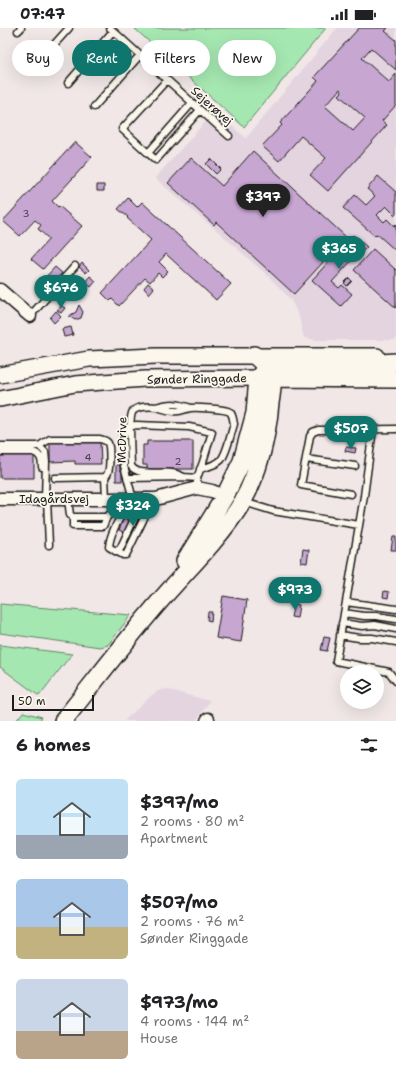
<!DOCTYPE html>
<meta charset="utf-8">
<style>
:root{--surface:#fff;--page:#f6f6f6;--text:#202124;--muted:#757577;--accent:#0f766e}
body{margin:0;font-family:"Shantell Sans",sans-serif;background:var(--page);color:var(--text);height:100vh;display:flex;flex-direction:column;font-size:15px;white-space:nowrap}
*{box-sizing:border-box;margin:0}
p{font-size:13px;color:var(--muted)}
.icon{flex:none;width:22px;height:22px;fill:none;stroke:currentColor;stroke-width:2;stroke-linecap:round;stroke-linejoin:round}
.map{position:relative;height:693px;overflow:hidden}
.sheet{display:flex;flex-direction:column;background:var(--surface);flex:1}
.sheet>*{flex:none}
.banner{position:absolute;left:12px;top:12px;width:372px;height:36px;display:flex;gap:8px}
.buttons{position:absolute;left:340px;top:637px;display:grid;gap:8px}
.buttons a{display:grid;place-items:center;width:44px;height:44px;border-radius:50%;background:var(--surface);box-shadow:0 4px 16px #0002;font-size:20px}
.scale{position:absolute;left:12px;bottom:10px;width:82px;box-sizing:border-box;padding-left:4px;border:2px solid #1c1c1c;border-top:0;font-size:11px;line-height:14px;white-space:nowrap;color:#1c1c1c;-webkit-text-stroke:3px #fbf7ec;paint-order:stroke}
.price{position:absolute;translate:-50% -34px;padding:0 9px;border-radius:14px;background:var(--accent);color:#fff;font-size:13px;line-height:26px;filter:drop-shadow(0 1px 2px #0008)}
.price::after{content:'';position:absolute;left:50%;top:24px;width:12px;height:9px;margin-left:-6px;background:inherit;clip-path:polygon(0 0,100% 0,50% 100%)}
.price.active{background:#222;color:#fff}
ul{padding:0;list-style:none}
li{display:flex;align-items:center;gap:12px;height:100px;padding:0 16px}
li span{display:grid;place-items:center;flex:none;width:112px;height:80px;border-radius:6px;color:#555}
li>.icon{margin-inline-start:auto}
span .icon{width:48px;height:48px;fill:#fffc;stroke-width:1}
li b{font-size:17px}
h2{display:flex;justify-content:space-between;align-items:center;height:48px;padding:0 16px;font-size:17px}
.chip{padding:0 14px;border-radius:18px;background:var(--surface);box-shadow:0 4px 16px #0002;font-size:14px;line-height:36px}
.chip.active{background:var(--accent);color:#fff}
.status{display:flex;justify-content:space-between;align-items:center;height:28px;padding:0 20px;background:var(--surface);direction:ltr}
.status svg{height:11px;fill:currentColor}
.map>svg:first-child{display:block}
</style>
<div class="status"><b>07:47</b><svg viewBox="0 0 49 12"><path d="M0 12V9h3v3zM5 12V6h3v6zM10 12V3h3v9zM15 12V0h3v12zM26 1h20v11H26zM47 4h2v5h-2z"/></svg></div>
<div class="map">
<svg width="396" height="693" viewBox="0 0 396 693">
<rect width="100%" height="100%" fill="#f1e7e7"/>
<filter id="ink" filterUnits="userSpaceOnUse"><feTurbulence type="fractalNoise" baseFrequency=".025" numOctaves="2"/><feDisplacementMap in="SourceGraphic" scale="8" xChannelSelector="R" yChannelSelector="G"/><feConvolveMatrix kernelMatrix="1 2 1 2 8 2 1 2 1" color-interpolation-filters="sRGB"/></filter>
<g filter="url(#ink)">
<path fill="#e4d4e0" d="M337 0H396V312H317L304 310 299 289 291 272 269 249 220 205 188 179 155 150 215 83 246 110Z
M166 661 210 673 196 693H124L152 667 158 663Z"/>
<path fill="#a5e7b1" stroke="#608266" d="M134 0H326L244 99Z
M0 576 131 587 108 617 100 619 0 605Z
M0 617 72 626 39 668 0 639Z
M23 684 42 689 39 693H16Z"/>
<path fill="#c7a6d1" stroke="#1c1c1c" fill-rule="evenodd" d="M359 0H388L385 3 396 12V42L371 20 362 30 389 54 396 46V77L382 93 387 97 328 163 310 147 326 130 301 108 279 133 262 118 282 97 280 95 318 53 314 49ZM340 61 342 64 339 67 365 90 353 103 325 78Z
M75 114 92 129 52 173 58 179 59 178 82 198 43 241 31 231 49 211 38 201 41 197 35 192 20 208 3 193Z
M253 123 346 209 294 266 216 194 214 197 168 155 191 130 222 158Z
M211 131 221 141 216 146 206 136Z
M378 148 396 164V186L395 187 386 178 377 187 384 194 387 191 394 198 396 196V223L377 206 375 208 343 180 355 167 366 177 375 168 367 161Z
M97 157H104V163H97Z
M128 170 137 179 142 174 231 256 216 272 166 226 159 234 168 243 162 249 158 245 150 254 145 250 119 278 112 271 110 273 102 265 151 212 127 190 128 189 118 181Z
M353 207 367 219 355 231 354 230 332 254 339 260 342 257 352 266 341 278 312 252Z
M373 221 396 242V280L354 242Z
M82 235 89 242 86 245 79 239Z
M55 239 62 245 50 258 43 252Z
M90 248 96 253 91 259 85 254Z
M349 250 352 253 347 258 344 255Z
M148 255 154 260 149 266 144 260Z
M79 277 83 284 81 290 75 292 69 288 76 284Z
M62 278 65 280 61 285 57 282Z
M56 283 61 288 54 295 50 290Z
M71 299 73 307 64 309 62 301Z
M100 413 101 436H75V433L50 434V414Z
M147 413H193V441H147V437H143V417H147Z
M346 419 356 420 355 425 345 423Z
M34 426V450H0V427Z
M116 437H120V442H122V453H116Z
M131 487 146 495 138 511 119 502 124 490 128 492Z
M84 491H99L100 493 98 495H85L84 494Z
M393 509H396V522H391Z
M303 521 309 522 307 535 301 534Z
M384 563 389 564 388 570 383 569Z
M223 568 247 572 241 614 216 610Z
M294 576 299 577 297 590 291 589Z
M208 584H212L211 593 207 592Z
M324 609 330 610 327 623 321 622Z"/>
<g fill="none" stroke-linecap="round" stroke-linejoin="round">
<g stroke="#1c1c1c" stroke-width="9">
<path id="service" d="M110 0 229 108
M18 3 21 0
M41 31 69 0
M68 55 113 3
M192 75 148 125 156 132 200 82
M94 79 140 27
M148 125 122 101 167 52
M30 288 75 238
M156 379C170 375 178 375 191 380
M373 401 364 468 336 633 389 644 396 653
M0 418H39L45 424 46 434 45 471
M39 418 50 411H100C103 412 106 412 108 415 110 419 110 440 108 444 108 446 106 448 105 449
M0 424H33C40 426 42 431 42 439
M306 431 355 438
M184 449C181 448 176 445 172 445 160 443 138 449 131 438 131 428 128 389 133 383 138 378 151 378 157 379 164 381 167 383 175 383 180 384 185 381 190 380 195 379 226 381 230 384 233 387 233 392 234 396 231 405 227 425 221 432 216 437 207 439 200 441
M55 450 105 449 106 471
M128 450 184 449 197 450
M351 466 301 457 310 408 313 404 318 402 396 401
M47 471 49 517
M68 471 70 487 73 489H107L111 485 114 471
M146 472 141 480 144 490 131 517 126 527H123L109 519C110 503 123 484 133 471L124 438 123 408 126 402 129 399 136 397 189 399 212 404 203 434 197 450V460
M244 474 273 483 359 497
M73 489V498H103L107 489
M115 523 120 521 136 487 141 480
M346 574 396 581
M344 585 364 588H376L396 591
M342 595 362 598 375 597 396 601
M340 607 359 610H372L396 614"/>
</g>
<g stroke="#1c1c1c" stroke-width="15">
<path id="minor" d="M0 262 30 288
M0 471H156L197 460 212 463 225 468
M207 693 208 691"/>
</g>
<g stroke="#1c1c1c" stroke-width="18">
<path id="tertiary" d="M0 347 89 331 156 328H377
M0 371 75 356 145 351 269 350"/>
</g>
<g stroke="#1c1c1c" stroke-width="20">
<path id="secondary" d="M272 350 396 351
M185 533 225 468 242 433 255 385 258 350 262 345 268 341 280 338 352 337 396 334
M63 693C95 653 126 612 160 573 177 553 195 535 212 515 223 502 234 488 243 473 259 443 267 409 270 375 271 367 274 356 271 348 269 340 261 333 254 327"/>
</g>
<use href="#service" stroke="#fbf7ec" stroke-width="6"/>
<use href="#minor" stroke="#fbf7ec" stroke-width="12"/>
<use href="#tertiary" stroke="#fbf7ec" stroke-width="15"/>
<use href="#secondary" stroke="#fbf7ec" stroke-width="17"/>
</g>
</g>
<g text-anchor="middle" stroke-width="3.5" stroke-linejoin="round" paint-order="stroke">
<g font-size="10" fill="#473e49">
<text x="26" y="189">3</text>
<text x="88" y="433">4</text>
<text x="178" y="437">2</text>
</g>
<g font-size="12" fill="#1c1c1c" stroke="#fbf7ec">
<text transform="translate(212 78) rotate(42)" y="4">Sejerøvej</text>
<text transform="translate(197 351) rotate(-1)" y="4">Sønder Ringgade</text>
<text transform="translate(122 412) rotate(-89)" y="4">McDrive</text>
<text x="54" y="475">Idagårdsvej</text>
</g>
</g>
</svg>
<div class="buttons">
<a><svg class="icon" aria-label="layers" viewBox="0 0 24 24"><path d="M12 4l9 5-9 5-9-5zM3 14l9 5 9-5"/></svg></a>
</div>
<div class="scale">50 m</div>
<b class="price active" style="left:263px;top:190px">$397</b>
<b class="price" style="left:339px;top:242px">$365</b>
<b class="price" style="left:61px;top:281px">$676</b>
<b class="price" style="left:351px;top:422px">$507</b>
<b class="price" style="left:133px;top:499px">$324</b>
<b class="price" style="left:295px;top:583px">$973</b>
<div class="banner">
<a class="chip">Buy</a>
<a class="chip active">Rent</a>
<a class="chip">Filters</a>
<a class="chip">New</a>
</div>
</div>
<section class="sheet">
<h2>6 homes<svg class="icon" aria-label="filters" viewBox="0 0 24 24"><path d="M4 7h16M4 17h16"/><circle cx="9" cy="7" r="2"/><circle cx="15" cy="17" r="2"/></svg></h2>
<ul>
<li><span style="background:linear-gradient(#bfe0f5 70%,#9aa5b1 0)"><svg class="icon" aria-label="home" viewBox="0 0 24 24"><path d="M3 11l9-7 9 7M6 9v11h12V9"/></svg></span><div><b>$397/mo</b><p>2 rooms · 80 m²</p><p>Apartment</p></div></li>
<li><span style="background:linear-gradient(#a9c7e8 60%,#c2b280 0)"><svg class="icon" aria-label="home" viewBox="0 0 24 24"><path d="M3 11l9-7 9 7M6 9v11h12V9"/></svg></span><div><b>$507/mo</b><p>2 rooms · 76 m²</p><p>Sønder Ringgade</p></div></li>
<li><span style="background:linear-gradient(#c9d6e8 65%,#b9a48a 0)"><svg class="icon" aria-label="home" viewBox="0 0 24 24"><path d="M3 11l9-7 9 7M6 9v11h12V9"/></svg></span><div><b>$973/mo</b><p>4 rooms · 144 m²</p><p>House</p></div></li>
</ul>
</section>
